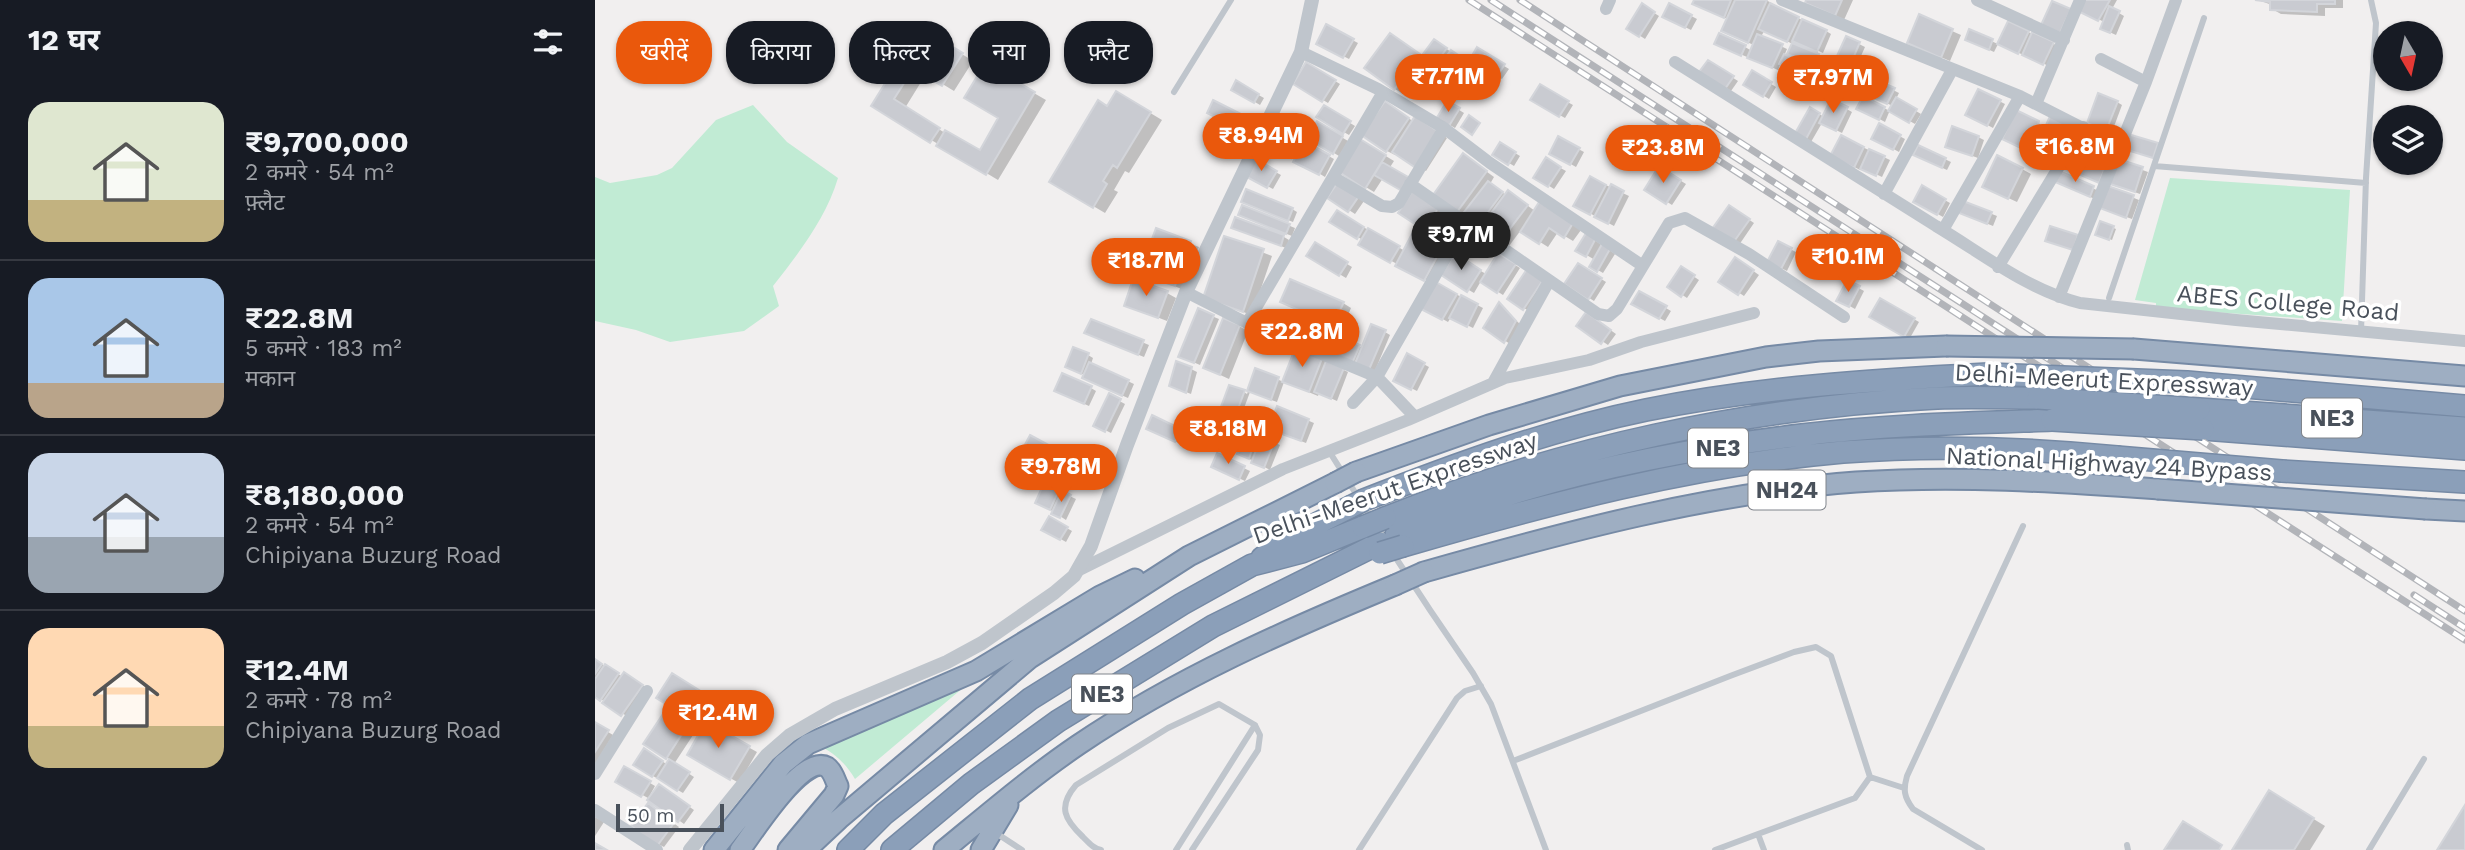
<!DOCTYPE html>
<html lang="hi">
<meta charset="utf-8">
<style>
:root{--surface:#171b24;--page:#242831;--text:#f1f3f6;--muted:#9ea1a6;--line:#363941;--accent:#ea580c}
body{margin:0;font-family:"Work Sans","Noto Sans Devanagari",sans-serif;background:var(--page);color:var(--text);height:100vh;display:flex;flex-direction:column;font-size:26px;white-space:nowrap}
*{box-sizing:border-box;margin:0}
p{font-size:23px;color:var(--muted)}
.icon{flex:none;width:38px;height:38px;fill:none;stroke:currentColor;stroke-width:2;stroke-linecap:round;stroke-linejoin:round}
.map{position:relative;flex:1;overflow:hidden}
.sheet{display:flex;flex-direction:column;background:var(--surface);width:595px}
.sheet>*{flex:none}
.banner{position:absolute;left:21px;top:21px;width:665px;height:63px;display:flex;gap:14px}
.needle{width:46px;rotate:171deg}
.tools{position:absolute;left:1778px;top:21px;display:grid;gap:14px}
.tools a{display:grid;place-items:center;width:70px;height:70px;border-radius:50%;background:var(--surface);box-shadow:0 2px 5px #0004;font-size:35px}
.scale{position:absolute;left:21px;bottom:18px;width:108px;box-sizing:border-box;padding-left:7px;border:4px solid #49515b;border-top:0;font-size:19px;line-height:24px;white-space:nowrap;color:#49515b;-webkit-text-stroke:5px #fff;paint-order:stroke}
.price{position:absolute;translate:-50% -60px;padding:0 16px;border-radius:24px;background:var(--accent);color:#fff;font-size:23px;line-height:46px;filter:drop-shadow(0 2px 4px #0008)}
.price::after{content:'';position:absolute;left:50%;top:42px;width:21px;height:16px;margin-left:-10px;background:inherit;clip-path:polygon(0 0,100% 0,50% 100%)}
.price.on{background:#222;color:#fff}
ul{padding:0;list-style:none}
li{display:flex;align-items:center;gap:21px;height:175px;padding:0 28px}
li+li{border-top:2px solid var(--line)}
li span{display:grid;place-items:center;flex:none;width:196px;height:140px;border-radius:21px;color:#555}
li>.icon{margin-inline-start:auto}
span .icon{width:84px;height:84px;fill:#fffc;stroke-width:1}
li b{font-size:30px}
h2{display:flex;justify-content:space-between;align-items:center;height:84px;padding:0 28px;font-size:30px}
.chip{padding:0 24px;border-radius:28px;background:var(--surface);box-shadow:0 2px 5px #0004;font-size:24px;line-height:63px}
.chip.on{background:var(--accent);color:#fff}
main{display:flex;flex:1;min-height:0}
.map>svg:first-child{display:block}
</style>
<main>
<section class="sheet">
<h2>12 घर<svg class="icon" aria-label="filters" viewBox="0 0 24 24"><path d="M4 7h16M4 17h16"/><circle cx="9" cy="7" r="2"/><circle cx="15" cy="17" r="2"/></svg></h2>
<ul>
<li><span style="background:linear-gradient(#dfe7d0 70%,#c2b280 0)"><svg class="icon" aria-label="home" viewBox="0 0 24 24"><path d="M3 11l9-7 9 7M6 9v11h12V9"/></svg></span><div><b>₹9,700,000</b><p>2 कमरे · 54 m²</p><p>फ़्लैट</p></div></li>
<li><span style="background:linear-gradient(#a9c7e8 75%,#b9a48a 0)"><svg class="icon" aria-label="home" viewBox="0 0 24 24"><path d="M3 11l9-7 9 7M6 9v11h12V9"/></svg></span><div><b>₹22.8M</b><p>5 कमरे · 183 m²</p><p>मकान</p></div></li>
<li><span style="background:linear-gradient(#c9d6e8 60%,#9aa5b1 0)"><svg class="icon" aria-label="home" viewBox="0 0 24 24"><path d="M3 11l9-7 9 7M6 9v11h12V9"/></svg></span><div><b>₹8,180,000</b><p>2 कमरे · 54 m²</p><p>Chipiyana Buzurg Road</p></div></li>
<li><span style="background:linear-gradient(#ffd9b3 70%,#c2b280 0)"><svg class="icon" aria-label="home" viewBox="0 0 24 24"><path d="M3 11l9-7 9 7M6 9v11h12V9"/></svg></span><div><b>₹12.4M</b><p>2 कमरे · 78 m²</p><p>Chipiyana Buzurg Road</p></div></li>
</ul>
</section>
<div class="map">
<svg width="1870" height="850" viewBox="0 0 1870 850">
<rect width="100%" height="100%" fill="#f1efef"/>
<path fill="#c1ebd4" d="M158 105 192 142 243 178C231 218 204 253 178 286L184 306 149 331 75 342 41 330 0 321V177L15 183 62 175 77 168 121 120Z
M1575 178 1755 190 1747 321 1561 308V303L1540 300Z
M382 676 260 779C251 764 240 753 223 745Z"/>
<path fill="#0003" d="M1101 0H1171L1180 5 1179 7 1231 31 1236 34 1228 53 1200 40 1198 44 1169 31 1166 37 1192 49 1189 56 1192 58 1198 45 1223 56 1229 59 1224 68 1196 55 1195 58 1217 71 1214 77 1186 63 1183 70 1126 46 1150 47 1157 51 1159 45 1137 36 1133 19 1108 9Z
M1213 0H1258L1249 20Z
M1491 0H1522L1517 9 1529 16 1521 35 1512 31 1509 22 1486 10Z
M1663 0H1748V8H1730V16L1686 14 1677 9V5Z
M1075 5 1102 19 1096 30 1074 19Z
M1048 6 1064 16 1050 39 1033 28Z
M1325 17 1366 35 1355 61 1322 47Z
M732 27 763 43 754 59 723 43Z
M1375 32 1403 44 1399 52 1377 42Z
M1433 32 1463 46 1454 66 1410 47Z
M338 36 378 61 359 91 331 74 310 108 350 133 385 152 406 118 390 65 451 100 403 180 278 105Z
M804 40 828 57 844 44 876 65 854 96 834 82 841 73 829 65 808 94 800 89Z
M1264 44 1270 47 1262 65 1281 75 1278 80 1304 93 1301 99 1326 114 1320 124 1295 110 1290 122 1264 108 1268 100 1244 87 1248 79 1269 90 1266 97 1295 111 1298 106 1277 97 1276 84 1245 69Z
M883 50 914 69 907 79 876 61Z
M1113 62 1143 81 1136 91 1107 72Z
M712 64 745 84 733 103 700 83Z
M1157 72 1181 87 1174 99 1150 84Z
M642 83 669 98 665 105 638 89Z
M945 87 978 105 970 118 938 100Z
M1384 91 1410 104 1398 128 1372 114Z
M522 93 567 120 534 173 530 171 519 190 523 192 510 213 456 181Z
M1237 101 1257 112 1247 133 1227 123 1216 142 1202 134 1216 109 1229 117Z
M619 102 651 119 646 128 614 112Z
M1522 102 1527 105 1517 132 1499 125Z
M853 103 869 113 860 128 843 118Z
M729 107 760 126 754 135 723 117Z
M799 108 819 122 821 119 852 138 831 171 802 153 800 155 792 151Z
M1456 118 1479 129 1469 151 1444 139 1436 151 1415 141 1443 123 1448 126V137Z
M723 123 753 141 744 156 714 138Z
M1285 126 1310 139 1304 152 1278 138Z
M678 134 706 150 710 143 739 159 730 177 673 142Z
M1246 137 1295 160 1287 177 1266 167 1265 170 1237 155Z
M1383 137 1389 140 1383 158 1358 149Z
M964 139 989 152 981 167 956 153Z
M766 141 799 161 779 192 746 172Z
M905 144 925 156 919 166 899 154Z
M1324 147 1356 162 1352 170 1326 158Z
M951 160 971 171 959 189 940 177Z
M660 161 686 175 678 189 652 175Z
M877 161 899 177 895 184 911 195 922 198 940 211 944 204 986 230 978 241 963 232 953 247 926 230 914 246 840 195Z
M1522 161 1553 172 1545 194 1514 183Z
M1065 168 1091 184 1077 205 1052 189Z
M1427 169 1436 174 1422 202 1398 191Z
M1465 174 1504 191 1500 199 1467 185Z
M996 178 1034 196 1019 226 981 206Z
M743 184 769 201 760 214 734 197Z
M1511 187 1544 200 1537 219 1509 209Z
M1328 188 1355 203 1348 217 1320 201Z
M818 192 848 212 835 231 805 212Z
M1369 203 1402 216 1398 226 1371 215Z
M654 205 697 209 702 212 698 222Z
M648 207 700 228 697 236 650 218Z
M1135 207 1159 223 1144 245 1120 229Z
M742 212 810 251 821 231 857 250 839 283 888 308 878 328 856 317 853 322 828 308 841 285 765 244 768 240 737 222Z
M641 220 689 237 694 240 691 248 643 230Z
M1506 223 1521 229 1517 240 1504 235Z
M562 231 604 247 589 290 547 273Z
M992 235 1020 254 1008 273 996 266 1000 260 983 250Z
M630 238 677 256 657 315 619 302Z
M1183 243 1201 252 1192 271 1174 262Z
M721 245 757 267 751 278 714 256Z
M904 255 925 268 908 295 886 281 879 293 848 275 860 256 891 274Z
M1141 259 1164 275 1149 296 1126 281Z
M984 265 1011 282 999 301 972 284Z
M1086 268 1104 280 1092 298 1074 286Z
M932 272 952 284 934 311 914 299Z
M1253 282 1269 291 1260 309 1244 300Z
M572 293 581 298 572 321 531 305Z
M1045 293 1076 311 1070 321 1039 304Z
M1285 300 1324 322 1315 338 1276 316Z
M748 303 756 308 747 329 696 306Z
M904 304 926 325 915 344 890 327Z
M604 311 624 319 605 365 591 359Z
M997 317 1021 334 1013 345 983 325Z
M496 321 554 345 549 357 497 336Z
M644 326 653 331 634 379 610 368Z
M735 330 740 333 739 335 768 348 790 332 795 335 779 373 711 346Z
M702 348 753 372 742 401 724 393 723 396 689 382Z
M493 355 498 358 496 364 539 384 533 398 494 381 490 375 477 370Z
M813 356 834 367 822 391 800 380Z
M596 369 602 372 596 394 581 388Z
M661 371 689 382 682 402 655 392 645 419 632 414 649 392 652 394Z
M496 388 501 391 494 406 467 394Z
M515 396 530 404 516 433 500 425Z
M683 408 719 423 711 443 680 431Z
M558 418 591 434 586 444 558 431Z
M436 437 490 467 478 490 423 460Z
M660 437 666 441 668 437 685 445 675 470 649 456Z
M623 456 655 471 650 481 624 469Z
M450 485 481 499 471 520 448 505Z
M454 518 477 531 471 542 448 529Z
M0 660 28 677 30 674 53 689 33 717 0 695Z
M86 680 119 702 105 724 96 719Z
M72 711 102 729 79 764 99 777 88 793 58 776 49 750 73 765 76 760 51 744Z
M0 724 18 735 0 764Z
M112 724 162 752 144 783 94 755Z
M30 768 60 786 55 795 57 796 69 789 99 810 89 824 53 798 22 781Z
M1675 792 1730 826 1715 850H1639Z
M59 809 84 827 69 847 63 844Z
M0 817 9 822 0 836Z"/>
<path fill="#c9cbd1" stroke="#d3d5da" stroke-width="2" d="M1099 0H1136L1129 18 1097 4Z
M1140 0H1172L1153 43 1126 31Z
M1211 0H1247L1240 16 1210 3Z
M1489 0H1515L1503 21 1483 11Z
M1660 0H1740V4H1722V12L1675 10V2Z
M1457 1 1476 9 1465 33 1446 25Z
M1047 3 1060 12 1044 37 1031 29Z
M1074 3 1097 15 1090 28 1067 17Z
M1175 3 1204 17 1192 42 1163 29Z
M1514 6 1525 11 1515 33 1505 29Z
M1324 14 1358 29 1346 58 1312 43Z
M1207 19 1232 30 1222 52 1197 41Z
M1413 21 1434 31 1423 54 1402 44Z
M731 24 759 39 748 58 721 44Z
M325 27 368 53 347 86 318 69 299 99 345 128 335 143 276 106Z
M1374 29 1398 39 1394 50 1370 40Z
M1437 32 1459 42 1448 65 1427 55Z
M795 33 825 54 799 90 769 68Z
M1124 33 1151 45 1146 56 1119 44Z
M1162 34 1188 44 1177 68 1152 58Z
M1251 36 1265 42 1252 73 1237 67Z
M839 39 852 48 835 71 822 62Z
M1197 43 1224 54 1219 66 1192 54Z
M882 47 910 64 901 78 874 61Z
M856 50 872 61 848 94 832 83Z
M1189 54 1213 66 1208 76 1184 64Z
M1113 60 1139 76 1130 89 1104 72Z
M711 62 741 80 727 102 698 84Z
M1260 62 1276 70 1270 83 1254 75Z
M390 63 440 92 391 175 341 146 350 130 385 150 403 118 369 98Z
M1157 70 1177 82 1168 97 1148 85Z
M1247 77 1265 86 1260 97 1241 88Z
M1277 78 1300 88 1292 104 1270 94Z
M641 80 664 94 659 103 636 90Z
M945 84 974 101 964 117 935 100Z
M1383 89 1406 100 1392 126 1370 115Z
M521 91 556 112 522 168 518 165 508 181 512 184 498 208 454 182 503 100 512 106Z
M1503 93 1523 101 1511 131 1492 123Z
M1268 96 1290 107 1284 120 1261 109Z
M1301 97 1322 109 1314 123 1293 111Z
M1236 99 1253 107 1241 131 1224 123Z
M618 100 646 114 640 127 612 113Z
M790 101 814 118 791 152 766 135Z
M852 101 865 108 854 126 841 119Z
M729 105 756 121 748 134 721 117Z
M1215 107 1225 113 1210 141 1199 135Z
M1421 110 1444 121 1441 132 1430 150 1407 139Z
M874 115 885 123 877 135 866 127Z
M820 116 844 132 821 168 797 152Z
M1455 116 1474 124 1463 149 1444 141Z
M722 121 748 136 738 154 711 138Z
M1284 123 1306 135 1298 150 1276 139Z
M1357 126 1384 136 1377 156 1350 147Z
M677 131 703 146 696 158 671 143Z
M1533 134 1563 143 1558 158 1529 149Z
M1246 135 1269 147 1259 168 1235 156Z
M963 136 985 148 975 165 954 154Z
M765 139 791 155 770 189 744 172Z
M709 141 735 155 724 175 698 162Z
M905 142 921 152 913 165 897 155Z
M1323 145 1351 158 1347 168 1318 155Z
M1274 149 1290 156 1281 176 1265 169Z
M868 153 892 171 862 212 838 195Z
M1402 155 1428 168 1413 199 1387 187Z
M1475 156 1509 170 1504 183 1469 168Z
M951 157 966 167 953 187 938 178Z
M659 158 682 171 672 188 650 176Z
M1520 158 1548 167 1540 192 1512 183Z
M787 162 815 178 807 191 779 175Z
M1064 166 1086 180 1071 204 1049 190Z
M1464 171 1499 186 1495 197 1460 182Z
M995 176 1011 185 995 215 978 206Z
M893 181 908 192 882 227 866 216Z
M743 182 764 196 753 212 732 198Z
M1016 184 1029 191 1013 224 999 217Z
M1327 185 1351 199 1342 215 1318 202Z
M1510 185 1539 195 1531 218 1502 207Z
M651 189 698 208 693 221 646 202Z
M818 190 844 207 829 230 803 213Z
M913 190 933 205 905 242 885 228Z
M1368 201 1397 212 1392 224 1364 213Z
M944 202 978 223 969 238 954 228 944 244 925 232Z
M647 205 695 224 691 234 643 215Z
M1134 205 1155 219 1138 243 1117 229Z
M742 210 769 227 762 239 734 222Z
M640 217 689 235 686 246 636 228Z
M1505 221 1519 226 1514 240 1500 235Z
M1455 226 1483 235 1478 250 1450 241Z
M561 228 596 241 580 286 544 274Z
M773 228 805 246 795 263 763 245Z
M820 228 849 244 829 281 800 266Z
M991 233 1001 238 991 257 980 251Z
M629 236 669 249 648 312 608 298Z
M1183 241 1197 248 1186 269 1172 262Z
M720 242 753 262 744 276 711 256Z
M1007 244 1015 249 1002 272 994 267Z
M860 253 886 270 872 292 846 275Z
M903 253 921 264 902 293 885 282Z
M1140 257 1159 270 1143 295 1123 282Z
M983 263 1007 278 993 300 969 284Z
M1086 266 1100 275 1086 297 1072 287Z
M932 269 948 280 928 310 912 299Z
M538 279 573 291 563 318 529 306Z
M695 279 749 302 738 325 685 302Z
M1252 280 1265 286 1254 307 1241 301Z
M841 282 862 294 847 320 826 309Z
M1044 291 1072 306 1064 319 1036 304Z
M866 295 883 304 872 327 854 318Z
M1285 298 1320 318 1309 337 1274 317Z
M904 302 921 321 909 343 888 328Z
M603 308 619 315 599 363 583 357Z
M991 312 1016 330 1006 344 981 326Z
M628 318 645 325 625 375 608 368Z
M496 319 549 340 543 355 489 333Z
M712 320 736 329 726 352 703 344Z
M776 324 791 330 773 372 759 366Z
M738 333 765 345 756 366 729 354Z
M701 346 728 356 714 392 687 382Z
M478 347 494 353 486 374 470 367Z
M812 353 830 363 816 390 798 381Z
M581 361 597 367 591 393 574 386Z
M731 361 749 368 736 399 719 392Z
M494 362 534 380 527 396 487 378Z
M660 368 684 377 676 400 652 391Z
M467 373 497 386 489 404 459 391Z
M634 385 650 390 640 417 624 412Z
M514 393 526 399 510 432 498 426Z
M682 406 714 419 706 441 673 429Z
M557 415 586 429 580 442 551 429Z
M650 431 661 436 654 459 642 454Z
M435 435 483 461 469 487 421 461Z
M667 435 680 440 669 468 656 463Z
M622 453 650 466 644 480 616 467Z
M449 483 464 490 455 510 440 503Z
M467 490 476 495 465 518 456 514Z
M454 516 473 527 465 540 446 530Z
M0 659 7 664 0 674Z
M10 664 24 673 5 701 0 697V679Z
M29 672 48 685 26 716 7 703Z
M77 673 112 695 96 720 61 698Z
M72 708 94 723 71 759 48 744Z
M111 721 155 746 135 780 92 755Z
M0 722 14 730 0 752Z
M49 748 68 761 57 777 38 765Z
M74 759 95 772 82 791 62 778Z
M29 766 56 781 46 797 20 782Z
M64 784 95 806 83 822 52 800Z
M1674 790 1719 818 1699 850H1637Z
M53 803 79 823 62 846 36 826Z
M1870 805V850H1842Z
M1588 821 1627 845 1624 850H1569Z
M0 843 12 850H0Z"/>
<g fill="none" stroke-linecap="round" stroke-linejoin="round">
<g stroke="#768aa5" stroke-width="23">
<path id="trunk" d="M1539 349 1870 376
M761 472 894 425 1025 386 1171 357 1224 351 1351 346
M1831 509 1870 511
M829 572C970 532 1114 493 1261 482 1362 475 1462 482 1563 489
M119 850 188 764 213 744 381 671 505 596 540 579
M145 850C158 833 208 753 232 767 238 771 240 780 243 786L239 795 193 850
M211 850 244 819 435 658 594 556 740 483
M349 850C393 814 436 777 483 745 582 678 691 630 800 585
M386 850 413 805"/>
</g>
<g stroke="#768aa5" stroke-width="24">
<path id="motorway" d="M1592 382 1870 406
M1604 409 1870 428
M1608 429 1870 449
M1687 471 1870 482
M769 500C861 464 954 430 1051 410 1164 387 1278 380 1393 374
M790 518C965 448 1153 407 1342 398 1375 397 1409 398 1443 398
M801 535C927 482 1072 451 1207 435 1290 425 1374 423 1457 420
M808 546C952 504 1098 465 1248 452 1339 445 1431 448 1522 457
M667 558 697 536 755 507
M253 850 289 814 435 699 587 604 657 565 707 552 768 527
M297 850 376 784 463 721 618 626 785 543"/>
</g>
<path stroke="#bfc5cc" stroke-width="6" d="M579 92 636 0
M1559 166 1771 183
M1514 298 1609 18
M1766 332 1771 178 1781 23 1776 0
M734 451 790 540
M797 552 835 610 878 673 896 704 951 850
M918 761 1135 676 1199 652 1221 647 1236 656 1275 777
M1275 777 1309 788
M401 833 427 850
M1163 834 1260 798 1275 777
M1532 845 1533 850
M506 850C498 848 494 843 488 837 470 820 462 807 481 785L573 728 624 704 660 725 665 735 663 750 597 850
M581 850 660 725
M764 850 862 698 870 691 886 686
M1120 850 1163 834 1169 850
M1387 850 1318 809C1309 797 1308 790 1312 776L1428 526
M1774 850 1829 759"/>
<path stroke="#bfc5cc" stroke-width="12" d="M1187 0 1425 96 1525 147
M1382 0 1469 40
M1011 9 1015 0
M706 52 783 89 849 128 895 163 1048 266 1074 223 1090 218 1154 254 1249 317
M1506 59 1551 82
M1080 62C1167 117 1254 172 1341 226 1388 254 1431 289 1485 303L1641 320 1870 341
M1441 104 1485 0
M738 177 787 206 797 207 804 203 849 128
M815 184 1003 314 1014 316 1022 309 1048 266
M1289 194 1357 70
M1348 230 1425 96
M1403 267 1488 127
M591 292 652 323 782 377 820 417
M1464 297 1551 82 1581 0
M652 323 788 92
M898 383 954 281
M758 403 782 377 871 222
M482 571 688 469 813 420 910 378 994 360 1046 342 1159 313
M0 774 52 691
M0 810 62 850"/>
<path stroke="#bfc5cc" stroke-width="14" d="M95 850 172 755 195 735 240 709 352 662 387 643 459 593 479 576 496 546 532 445 591 292 706 52 717 0"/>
<use href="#trunk" stroke="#9eaec2" stroke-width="19"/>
<use href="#motorway" stroke="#8b9fb9" stroke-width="21"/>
<g stroke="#b2b4b9" stroke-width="7">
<path id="rail" d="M874 0 1870 640
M896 0 1531 409
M925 0 1870 611
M1819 595 1870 628"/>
</g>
<use href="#rail" stroke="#fff" stroke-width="4.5" stroke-dasharray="13" stroke-linecap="butt"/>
<g stroke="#768aa5" stroke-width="23" stroke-linecap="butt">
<path id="trunk-bridge" d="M1351 346 1539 349
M740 483 761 472
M1563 489 1831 509
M800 585 829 572"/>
</g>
<g stroke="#768aa5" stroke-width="24" stroke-linecap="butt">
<path id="motorway-bridge" d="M1393 374 1592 382
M1443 398 1604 409
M1457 420 1608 429
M1522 457 1687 471
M755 507 769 500
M768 527 790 518
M785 553 808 546"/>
</g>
<use href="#trunk-bridge" stroke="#9eaec2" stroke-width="19"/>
<use href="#motorway-bridge" stroke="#8b9fb9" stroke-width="21"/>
</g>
<g text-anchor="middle" stroke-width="7" stroke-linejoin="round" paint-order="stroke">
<g fill="#fff" stroke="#80858c" stroke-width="2">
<rect x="1707" y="398.5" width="60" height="39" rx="5"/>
<rect x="1093" y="428.5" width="60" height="39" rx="5"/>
<rect x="1153.5" y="470.5" width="77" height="39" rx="5"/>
<rect x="477" y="674.5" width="60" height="39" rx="5"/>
</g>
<g font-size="23" font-weight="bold" fill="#49515b">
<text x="1737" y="426">NE3</text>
<text x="1123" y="456">NE3</text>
<text x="1192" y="498">NH24</text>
<text x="507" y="702">NE3</text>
</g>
<g font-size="24" fill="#49515b" stroke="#fff">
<text transform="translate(1693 303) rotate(5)" y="8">ABES College Road</text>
<text transform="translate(1509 380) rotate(3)" y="8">Delhi-Meerut Expressway</text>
<text transform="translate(1514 464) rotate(3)" y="8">National Highway 24 Bypass</text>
<text transform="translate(800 488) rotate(-19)" y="8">Delhi-Meerut Expressway</text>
</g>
</g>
</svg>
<div class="tools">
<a><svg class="needle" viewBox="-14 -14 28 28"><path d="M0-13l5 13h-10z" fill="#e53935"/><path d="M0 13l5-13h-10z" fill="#9ea1a6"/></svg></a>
<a><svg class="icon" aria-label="layers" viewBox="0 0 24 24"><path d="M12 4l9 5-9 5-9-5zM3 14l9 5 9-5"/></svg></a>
</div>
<div class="scale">50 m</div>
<b class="price" style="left:853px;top:114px">₹7.71M</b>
<b class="price" style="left:1238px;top:115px">₹7.97M</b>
<b class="price" style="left:666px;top:173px">₹8.94M</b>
<b class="price" style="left:1480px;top:184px">₹16.8M</b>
<b class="price" style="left:1068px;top:185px">₹23.8M</b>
<b class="price on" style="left:866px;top:272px">₹9.7M</b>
<b class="price" style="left:1253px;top:294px">₹10.1M</b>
<b class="price" style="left:551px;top:298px">₹18.7M</b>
<b class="price" style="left:707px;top:369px">₹22.8M</b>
<b class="price" style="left:633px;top:466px">₹8.18M</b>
<b class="price" style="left:466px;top:504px">₹9.78M</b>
<b class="price" style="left:123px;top:750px">₹12.4M</b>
<div class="banner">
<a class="chip on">खरीदें</a>
<a class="chip">किराया</a>
<a class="chip">फ़िल्टर</a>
<a class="chip">नया</a>
<a class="chip">फ़्लैट</a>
</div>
</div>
</main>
